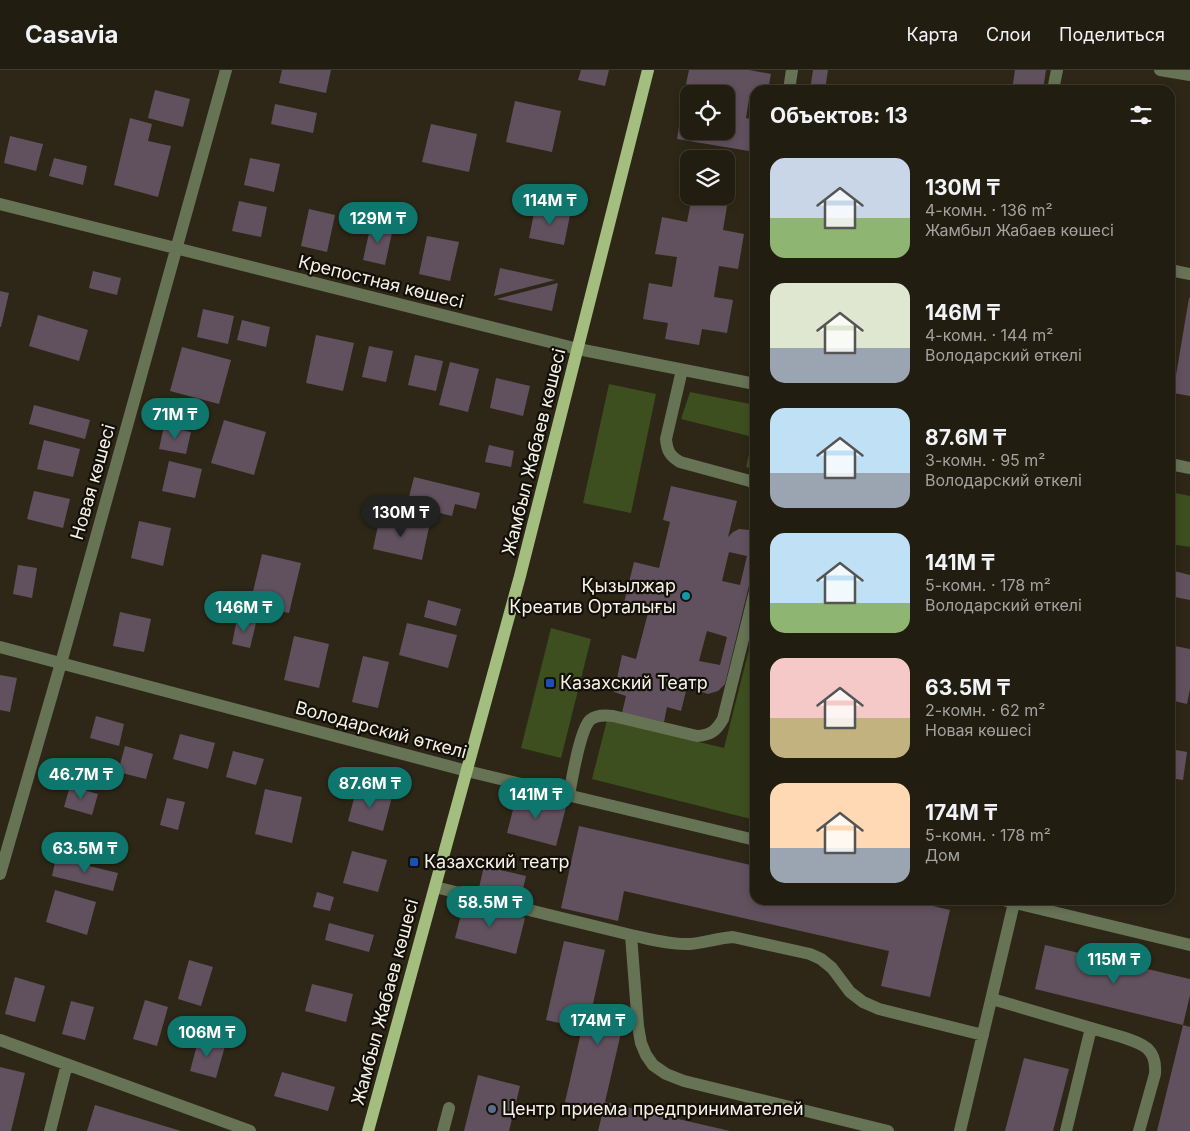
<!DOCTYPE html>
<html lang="ru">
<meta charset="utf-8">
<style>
:root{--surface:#221d11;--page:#2e2a1f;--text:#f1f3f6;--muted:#a2a29f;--line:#3f3b31;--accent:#0f766e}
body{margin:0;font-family:Inter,sans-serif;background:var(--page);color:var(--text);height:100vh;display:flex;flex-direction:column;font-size:19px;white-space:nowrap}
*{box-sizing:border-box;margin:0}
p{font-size:16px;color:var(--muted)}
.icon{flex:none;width:28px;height:28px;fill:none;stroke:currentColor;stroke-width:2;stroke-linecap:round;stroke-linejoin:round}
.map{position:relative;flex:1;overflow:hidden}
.panel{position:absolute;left:750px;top:15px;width:425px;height:820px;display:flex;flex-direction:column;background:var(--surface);border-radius:15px;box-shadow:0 2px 8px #0003,0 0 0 1px var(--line)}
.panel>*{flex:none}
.buttons{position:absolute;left:680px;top:15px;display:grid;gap:10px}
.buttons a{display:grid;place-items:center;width:55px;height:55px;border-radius:10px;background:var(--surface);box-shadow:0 2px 8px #0003,0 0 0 1px var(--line);font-size:25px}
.price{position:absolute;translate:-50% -42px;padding:0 11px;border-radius:18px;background:var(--accent);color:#fff;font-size:16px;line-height:32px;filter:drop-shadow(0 1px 2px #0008)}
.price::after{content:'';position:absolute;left:50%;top:30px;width:15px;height:11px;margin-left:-8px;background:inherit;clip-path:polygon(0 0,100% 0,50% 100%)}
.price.on{background:#222;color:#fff}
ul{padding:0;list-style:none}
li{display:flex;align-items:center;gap:15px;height:125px;padding:0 20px}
li span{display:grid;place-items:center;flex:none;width:140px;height:100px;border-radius:15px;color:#555}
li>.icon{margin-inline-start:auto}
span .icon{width:60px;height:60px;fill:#fffc;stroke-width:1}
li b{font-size:21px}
h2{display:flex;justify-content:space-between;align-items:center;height:60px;padding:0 20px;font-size:21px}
header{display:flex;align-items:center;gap:30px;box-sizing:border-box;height:70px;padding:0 25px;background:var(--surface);border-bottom:1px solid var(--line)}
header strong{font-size:24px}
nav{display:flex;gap:28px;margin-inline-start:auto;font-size:18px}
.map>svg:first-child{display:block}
</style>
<header>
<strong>Casavia</strong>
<nav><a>Карта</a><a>Слои</a><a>Поделиться</a></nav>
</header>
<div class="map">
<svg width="1190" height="1061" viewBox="0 0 1190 1061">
<rect width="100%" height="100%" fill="#2e2717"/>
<path fill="#3d4f1e" d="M609 314 656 324 631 443 583 433Z
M690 322 755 335V399L746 397 753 367 681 349Z
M1170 422 1190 426V477L1170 474Z
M755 556V750L592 709 607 650 724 678Z
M551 558 591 569 561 688 521 678Z"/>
<path fill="#61515e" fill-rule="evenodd" d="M282 0H331L326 23 279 13Z
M581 0H609L605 16 578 10Z
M689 0H749L771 4 768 20H755V24L750 23 746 48 755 50V82L677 69 682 37 689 38V61H726V24H707L708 18 686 14Z
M813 0H828L825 20H810Z
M1015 0H1046L1043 20H1012Z
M155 20 190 29 183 57 148 48Z
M515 31 561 41 552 82 506 72Z
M275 34 317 43 313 63 271 54Z
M130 48 152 54 148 71 171 76 158 127 114 115Z
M431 54 477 64 469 102 422 92Z
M10 66 43 74 36 101 4 93Z
M54 88 87 96 83 115 49 106Z
M250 88 280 94 274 122 244 115Z
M692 126H706L728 130 723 160 744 164 738 199 719 196 714 227 733 230 727 263 702 259 699 275 665 269 668 253 643 249 649 213 672 217 677 187 655 184 662 147 687 152Z
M239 131 267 137 261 167 232 161Z
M535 138 570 145 564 175 529 168Z
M309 139 335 145 327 182 301 176Z
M371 154 393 158 385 195 363 190Z
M427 166 459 172 450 211 419 204Z
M500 198 555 210 494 226Z
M93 201 121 208 117 225 89 218Z
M558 213 552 241 497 229Z
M0 221 9 223 1 257H0Z
M1189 228H1190V326L1173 323Z
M203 239 234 246 228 274 197 267Z
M38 245 88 260 79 291 29 276Z
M242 250 270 257 266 277 237 270Z
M316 265 354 273 343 321 306 313Z
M369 276 393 281 386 312 362 307Z
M182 277 231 290 219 334 170 321Z
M415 285 443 291 436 321 408 315Z
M450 292 479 299 468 342 439 335Z
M496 308 530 316 523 346 490 338Z
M34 335 90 350 85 369 29 354Z
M224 350 266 362 254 405 211 393Z
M164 356 191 362 186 384 159 379Z
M44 370 80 379 73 407 37 399Z
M489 375 514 381 511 397 485 392Z
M169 391 202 399 195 428 162 421Z
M414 407 480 423 476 439 455 434 452 446 407 435Z
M671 416 737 431 728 467 733 462 739 459 749 460 755 464V491L725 614 718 621 708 624 705 623 698 621 693 616 690 605 681 641 667 637 664 652 622 643 626 626 614 622 622 585 636 589 648 543 623 537 634 492 659 498 670 452 663 450ZM729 482 747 486 740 515 722 511ZM707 561 727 567 720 595 699 591Z
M34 421 70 429 63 458 27 449Z
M380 446 429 457 422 490 373 479Z
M139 451 171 458 163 496 131 488Z
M262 484 301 493 289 543 250 534Z
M18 495 37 498 32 528 13 524Z
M1170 500 1190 505V530L1170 526Z
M428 530 461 539 456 556 424 547Z
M120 542 151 549 144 582 113 576Z
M237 549 256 553 250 578 232 574Z
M407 553 457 565 448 598 399 585Z
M294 566 329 574 319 618 284 610Z
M1170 575 1190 579V619L1187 634 1170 630Z
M363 586 389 592 378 638 352 632Z
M0 605 17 608 10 642 0 640Z
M96 646 124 654 119 676 90 668Z
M180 664 215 673 208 699 173 689Z
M125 676 153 684 146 709 118 702Z
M1170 679 1187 682 1183 710 1170 708Z
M233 681 264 689 256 715 226 707Z
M70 716 98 724 92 745 64 737Z
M357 717 392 727 383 761 348 751Z
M265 719 302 727 292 773 255 764Z
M517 724 566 737 556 776 507 763Z
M167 728 185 732 178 760 160 755Z
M579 756 755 796V830H907L950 840 930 927 881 916 889 881 624 821 618 851 561 838Z
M352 781 387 790 378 822 343 813Z
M56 788 118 803 113 821 52 806Z
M484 796 526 806 520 832 478 822Z
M55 820 96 832 87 865 46 852Z
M317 822 334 827 330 841 313 837Z
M464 833 525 848 516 884 455 868Z
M329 853 374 865 369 882 325 870Z
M564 871 605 880 590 947 623 954 605 1032 730 1061H598L603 1041 565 1032 582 958 546 950Z
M1045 875 1190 909V925L1183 955 1035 919Z
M189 890 213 897 201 936 178 929Z
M15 907 45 916 35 952 5 944Z
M312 914 353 924 346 952 305 941Z
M145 930 168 937 157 976 133 969Z
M71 931 94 937 85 970 62 964Z
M1183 955 1190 957V1061H1157Z
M199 968 225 976 216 1008 190 1001Z
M1024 988 1069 999 1053 1061H1005Z
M0 997 25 1003 11 1061H0Z
M282 1002 335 1017 328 1041 274 1026Z
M478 1005 520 1016 509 1061H464Z
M95 1035 181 1061H87Z"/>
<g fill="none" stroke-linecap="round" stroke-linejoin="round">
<path stroke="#667355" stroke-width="12" d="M1160 0 1190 5
M789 20 792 0
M1053 20 1057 0
M0 134 578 279 755 314
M1170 200 1190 204
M682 300 666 369C667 381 670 386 680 392L750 411 755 414
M1170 394 1190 398
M0 577 467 701 755 770
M569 725C572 709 580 660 590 650 596 645 606 645 613 646L697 666C711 665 716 661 723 649L755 521
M0 804 61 593 226 0
M435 817 631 865 638 956 641 973 646 985 653 995 666 1004 684 1011 888 1061
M1003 830 1190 875
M631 865C650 869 670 875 690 874 704 873 718 868 733 867L810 884 821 889 832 898 850 922 863 932 879 939 983 965
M992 929 1091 958 1066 1061
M1091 958C1101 961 1112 964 1122 967 1143 974 1157 978 1155 1004L1139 1061
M0 970 250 1061
M50 1061 67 994
M443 1061 449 1038
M960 1061 1014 833"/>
<path stroke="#a4be7f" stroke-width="12" d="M368 1061 520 506 648 0"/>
</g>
<circle fill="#0f9aa8" stroke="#131009" stroke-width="2" cx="686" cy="526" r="5"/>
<g fill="#1a4fb4" stroke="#131009" stroke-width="2">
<rect x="545" y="608" width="10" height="10" rx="2.5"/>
<rect x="409" y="787" width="10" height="10" rx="2.5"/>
</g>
<circle fill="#5c6f8a" stroke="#131009" stroke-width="2" cx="492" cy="1039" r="5"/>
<g text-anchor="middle" stroke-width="4.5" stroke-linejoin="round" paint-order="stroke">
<g font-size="18" fill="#f5f1e7" stroke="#131009">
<text transform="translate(381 212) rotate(14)" y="6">Крепостная көшесі</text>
<text transform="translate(534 382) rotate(-76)" y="6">Жамбыл Жабаев көшесі</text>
<text transform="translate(93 412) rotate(-74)" y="6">Новая көшесі</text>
<text transform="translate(381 660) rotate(15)" y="6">Володарский өткелі</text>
<text transform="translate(385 932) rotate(-75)" y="6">Жамбыл Жабаев көшесі</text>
</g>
<g font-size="18" fill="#f5f1e7" stroke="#131009" text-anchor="start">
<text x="676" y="522" text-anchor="end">Қызылжар<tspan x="676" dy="21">Креатив Орталығы</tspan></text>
<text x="560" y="619">Казахский Театр</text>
<text x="424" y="798">Казахский театр</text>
<text x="502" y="1045">Центр приема предпринимателей</text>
</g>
</g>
</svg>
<div class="buttons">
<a><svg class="icon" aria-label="locate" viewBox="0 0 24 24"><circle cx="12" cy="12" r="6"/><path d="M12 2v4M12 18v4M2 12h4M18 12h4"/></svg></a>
<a><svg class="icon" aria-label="layers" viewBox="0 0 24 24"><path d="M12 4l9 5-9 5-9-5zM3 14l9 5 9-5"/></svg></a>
</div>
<b class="price" style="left:550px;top:156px">114M ₸</b>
<b class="price" style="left:378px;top:174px">129M ₸</b>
<b class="price" style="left:175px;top:370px">71M ₸</b>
<b class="price on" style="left:401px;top:468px">130M ₸</b>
<b class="price" style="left:244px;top:563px">146M ₸</b>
<b class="price" style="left:81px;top:730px">46.7M ₸</b>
<b class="price" style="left:370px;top:739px">87.6M ₸</b>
<b class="price" style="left:536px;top:750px">141M ₸</b>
<b class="price" style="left:85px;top:804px">63.5M ₸</b>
<b class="price" style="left:490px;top:858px">58.5M ₸</b>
<b class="price" style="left:1114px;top:915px">115M ₸</b>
<b class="price" style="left:598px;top:976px">174M ₸</b>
<b class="price" style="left:207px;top:988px">106M ₸</b>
<section class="panel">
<h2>Объектов: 13<svg class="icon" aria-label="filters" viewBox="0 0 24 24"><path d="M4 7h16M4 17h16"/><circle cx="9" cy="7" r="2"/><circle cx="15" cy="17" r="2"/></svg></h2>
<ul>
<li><span style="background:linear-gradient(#c9d6e8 60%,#8fb573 0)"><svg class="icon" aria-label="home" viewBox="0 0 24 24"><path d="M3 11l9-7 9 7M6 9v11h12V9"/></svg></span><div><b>130M ₸</b><p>4-комн. · 136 m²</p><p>Жамбыл Жабаев көшесі</p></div></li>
<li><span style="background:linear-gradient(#dfe7d0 65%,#9aa5b1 0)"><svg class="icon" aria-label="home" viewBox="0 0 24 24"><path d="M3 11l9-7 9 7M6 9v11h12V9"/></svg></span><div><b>146M ₸</b><p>4-комн. · 144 m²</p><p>Володарский өткелі</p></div></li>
<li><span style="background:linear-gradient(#bfe0f5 65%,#9aa5b1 0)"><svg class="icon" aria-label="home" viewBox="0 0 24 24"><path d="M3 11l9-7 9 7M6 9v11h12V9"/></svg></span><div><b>87.6M ₸</b><p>3-комн. · 95 m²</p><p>Володарский өткелі</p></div></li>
<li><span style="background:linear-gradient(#bfe0f5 70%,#8fb573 0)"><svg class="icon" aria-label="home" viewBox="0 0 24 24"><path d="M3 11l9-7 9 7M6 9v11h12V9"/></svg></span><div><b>141M ₸</b><p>5-комн. · 178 m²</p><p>Володарский өткелі</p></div></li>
<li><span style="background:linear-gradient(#f6c9c9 60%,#c2b280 0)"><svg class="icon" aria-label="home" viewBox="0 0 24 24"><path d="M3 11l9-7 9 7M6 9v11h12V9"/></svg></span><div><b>63.5M ₸</b><p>2-комн. · 62 m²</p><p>Новая көшесі</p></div></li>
<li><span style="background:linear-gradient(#ffd9b3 65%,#9aa5b1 0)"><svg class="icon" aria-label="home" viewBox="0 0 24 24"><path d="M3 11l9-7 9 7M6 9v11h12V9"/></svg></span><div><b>174M ₸</b><p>5-комн. · 178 m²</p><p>Дом</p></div></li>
</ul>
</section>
</div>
